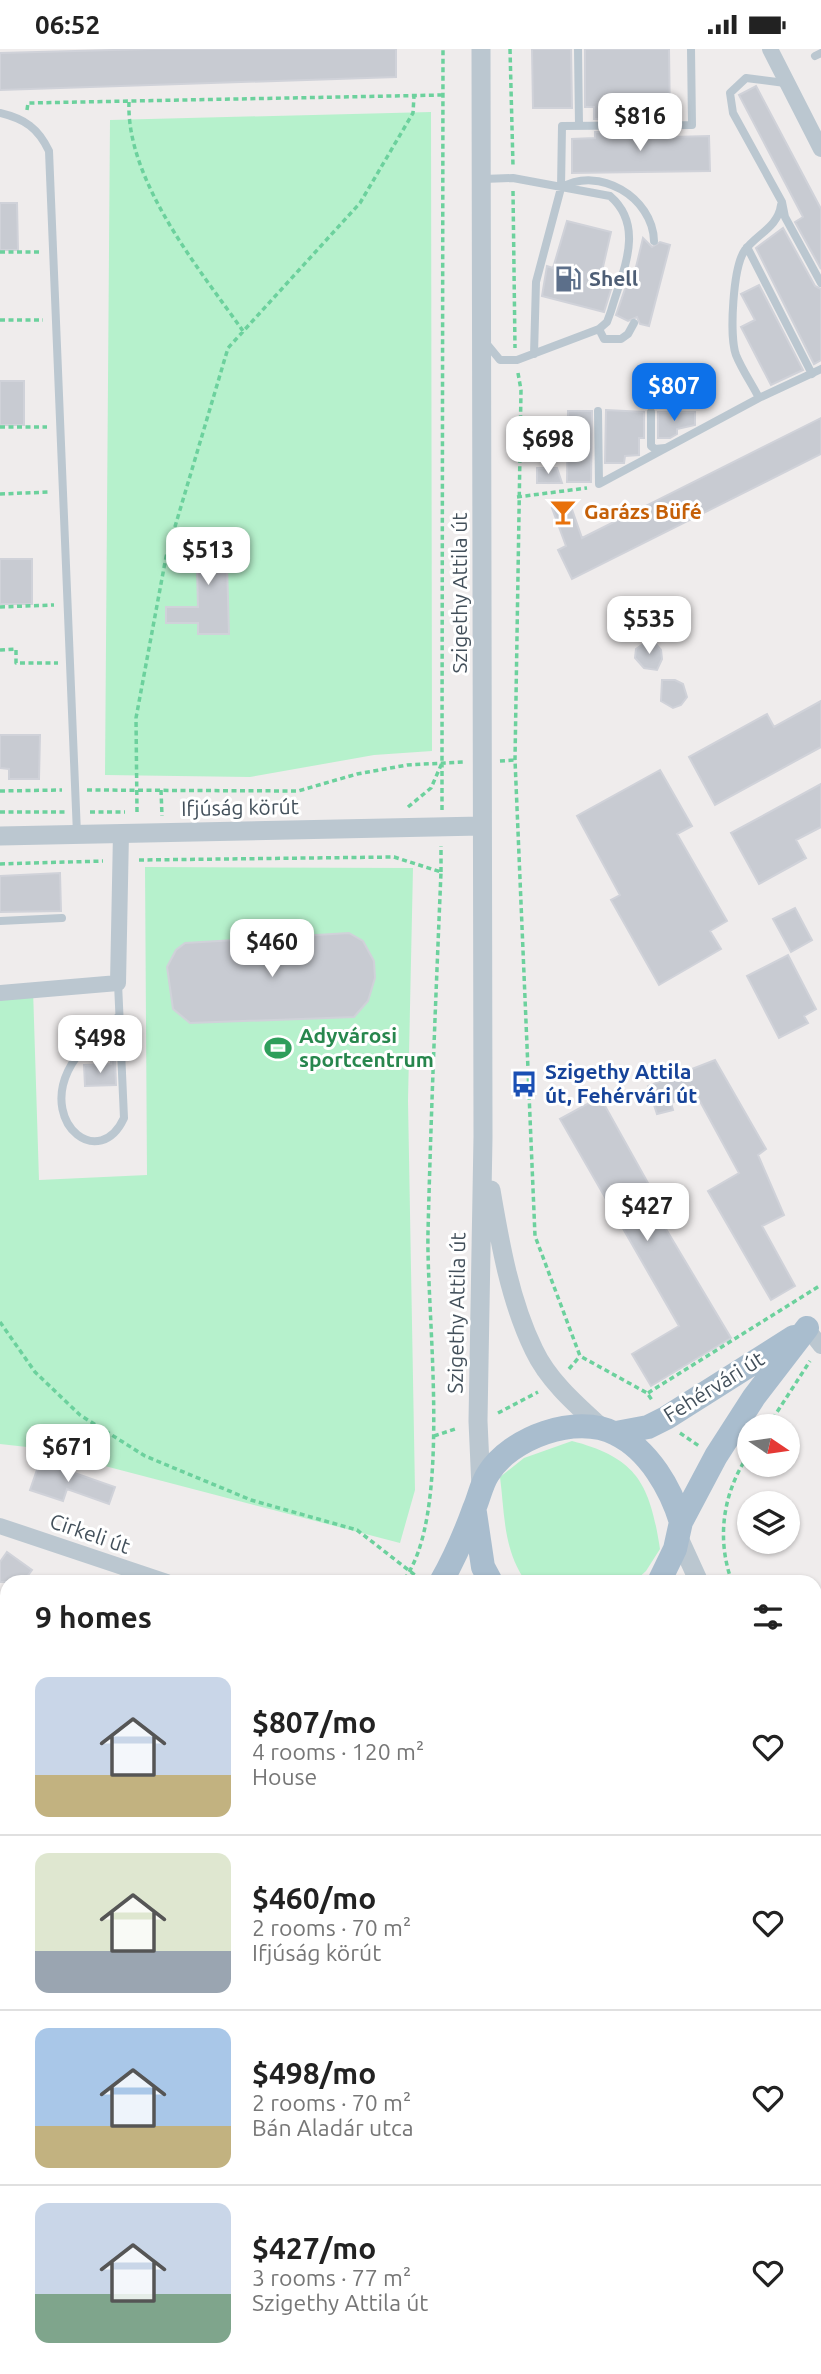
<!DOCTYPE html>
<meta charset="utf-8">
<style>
:root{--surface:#fff;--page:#f2f2f2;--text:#222;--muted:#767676;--line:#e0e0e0;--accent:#0d71e9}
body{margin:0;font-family:Ubuntu,sans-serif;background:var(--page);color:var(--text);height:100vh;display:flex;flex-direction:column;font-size:26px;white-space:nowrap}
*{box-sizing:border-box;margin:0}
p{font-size:23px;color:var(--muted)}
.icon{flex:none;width:38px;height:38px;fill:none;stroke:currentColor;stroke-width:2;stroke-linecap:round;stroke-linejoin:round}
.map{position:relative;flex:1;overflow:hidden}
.panel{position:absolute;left:0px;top:1526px;width:822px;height:800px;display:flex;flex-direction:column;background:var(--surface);border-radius:21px 21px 0 0;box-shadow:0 2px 5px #0004}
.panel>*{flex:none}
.needle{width:46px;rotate:103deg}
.buttons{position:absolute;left:737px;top:1365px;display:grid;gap:14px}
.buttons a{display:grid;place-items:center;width:63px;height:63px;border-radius:50%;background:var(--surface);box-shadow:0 2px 5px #0004;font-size:35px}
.price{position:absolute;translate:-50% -60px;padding:0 16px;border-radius:14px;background:#fff;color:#222;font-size:23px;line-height:46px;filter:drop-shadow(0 2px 4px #0008)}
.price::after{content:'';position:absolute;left:50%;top:42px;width:21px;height:16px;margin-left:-10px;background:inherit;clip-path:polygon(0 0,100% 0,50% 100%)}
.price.selected{background:var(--accent);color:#fff}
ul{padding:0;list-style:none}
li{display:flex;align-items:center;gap:21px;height:175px;padding:0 35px}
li+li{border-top:2px solid var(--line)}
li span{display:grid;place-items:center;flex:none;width:196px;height:140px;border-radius:14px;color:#555}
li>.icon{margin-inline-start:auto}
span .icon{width:84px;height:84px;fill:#fffc;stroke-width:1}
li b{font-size:30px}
h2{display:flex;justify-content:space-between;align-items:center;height:84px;padding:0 35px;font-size:30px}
.status{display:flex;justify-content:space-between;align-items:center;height:49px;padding:0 35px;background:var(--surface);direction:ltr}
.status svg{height:19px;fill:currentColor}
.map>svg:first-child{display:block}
</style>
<div class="status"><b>06:52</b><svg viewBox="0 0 49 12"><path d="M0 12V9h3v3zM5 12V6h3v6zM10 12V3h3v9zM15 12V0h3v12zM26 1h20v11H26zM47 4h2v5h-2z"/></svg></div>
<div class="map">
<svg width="821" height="2325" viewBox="0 0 821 2325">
<rect width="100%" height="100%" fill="#efecec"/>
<path fill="#fdf5e3" d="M821 1663V2025L816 2032V1676Z"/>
<path fill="#b6f1cc" d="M431 63 432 702 374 706 250 728 105 726 110 71Z
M145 818 413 819 408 1052 415 1441 400 1494 36 1399 0 1395V944L33 940 39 1131 147 1126Z
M572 1392C638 1409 650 1436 660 1500L646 1522 634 1533H526C503 1500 505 1467 500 1428L524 1409Z
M7 2003V2088L0 2097V2005Z"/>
<path fill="#c8cbd2" stroke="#d0d2d9" stroke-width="2" d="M150 0H396V28L0 41V4Z
M532 0H571L572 59H533Z
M585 0H669L670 70H594V58H585Z
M756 37 821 160V220L795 173 803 168 739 46Z
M595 83H670L671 88 709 87 710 122 572 124V90L595 89Z
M0 154H17L18 201H0Z
M567 172 611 183 600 231 613 234 604 263 542 247 547 217 553 219Z
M783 179 815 237 821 240V311L814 315 756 199Z
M643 189 652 198 660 193 670 196 649 277 640 275 637 268 628 272 616 266 626 237 631 239Z
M759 236 803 321 771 336 741 278 755 271 741 245Z
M0 332H24V376H0Z
M606 361 644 363V389H639V406L625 407 624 414H605Z
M568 362H592L591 433H567Z
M658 363H695V376L677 380V385L670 389H658Z
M821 369V405L572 530 558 501 566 497 552 459 569 452 582 489Z
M537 419H557L562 434H537Z
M226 480 229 585H198V574H166V558H198L196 481Z
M0 510H32V555H0Z
M647 592 655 594 661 601 662 610 657 621 644 619 635 609 636 600Z
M662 631H675L683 635 687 648 681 656 673 659 661 652Z
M821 652V698L715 756 689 708 767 665 774 678Z
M0 686H40L39 730H9V720L0 719Z
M660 721 692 777 677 785 727 872 710 882 721 900 659 936 611 851 620 846 577 767Z
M821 735V778L796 791 806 809 759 835 731 784Z
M60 824 61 862 0 863V827Z
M795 859 812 891 791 903 773 870Z
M349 884 363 892 374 912 375 929 368 952 354 968 190 974 173 960 167 918 176 901 185 894Z
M788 906 816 960 804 967 808 974 779 989 747 927Z
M111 1010H115L116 1036 85 1037 84 1016 111 1015Z
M715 1011 766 1100 758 1106 784 1166 762 1177 795 1237 771 1251 708 1142 739 1124 696 1045 671 1054 673 1061 657 1065 648 1037Z
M600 1048 672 1177 666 1180 731 1289 651 1337 632 1305 679 1277 560 1070Z
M40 1412 115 1438 109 1455 67 1440 63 1452 30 1441Z
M7 1503 32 1521 23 1533H0V1513Z"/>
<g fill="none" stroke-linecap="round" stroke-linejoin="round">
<path stroke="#6cd19d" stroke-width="3.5" stroke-dasharray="5 3.5" stroke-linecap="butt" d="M510 0 513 117
M129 53C126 132 200 221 243 282
M27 61 28 54 443 46
M513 142 515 299
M0 203H40
M0 271H43
M518 324 521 341 515 711 535 1187 580 1307 647 1344 652 1351
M0 378H47
M0 445 50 443
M517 448 587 439
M0 558 54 556
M0 601 16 600V614H58
M500 712 515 711
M87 741 298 742 357 725 407 716 464 713
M161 741 162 767
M0 742 62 741
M408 758 431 739 442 714 443 0
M442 761V716
M0 763H65
M90 763H125
M137 763 136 669 166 508 228 299 360 154 413 64 414 47
M139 811 394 808 441 823C436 943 431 1063 428 1183 426 1266 454 1471 402 1533
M0 815 103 812
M441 823V797
M0 1273 35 1323 80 1366 145 1407 251 1451 357 1481 420 1530
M569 1320 580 1307
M648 1344 821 1236
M498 1364 538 1343
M768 1377 810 1312
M680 1384 699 1397
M434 1387 458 1379
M732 1533C716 1489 723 1443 749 1405
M816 1597 821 1600
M0 1833H7
M0 2109 7 2100
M0 2184 7 2175"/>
<path stroke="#bbc7d0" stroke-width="8" d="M578 0 579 76
M815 7 821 4
M785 34 746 29 730 44 733 64 782 153 785 168 821 234
M0 64C25 70 38 79 49 102L77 785
M483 130 513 129 610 147C646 178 622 223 611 262L607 273 599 280 517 311H500L486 294
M561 139C598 116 653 148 654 192
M747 198 812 325
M599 280 604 290H621L628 285 634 274
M534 305 536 233 561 139 562 77 692 76 691 0
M759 349C752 335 742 321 736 306 729 287 733 217 745 201 757 185 778 178 781 156
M598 362 599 435 759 349 821 320
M651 363V397L655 400 665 399
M0 872 62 869
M118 934 124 1069C100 1121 42 1077 68 1022 79 999 100 983 119 967
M290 2325 296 2319
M459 2325 465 2319"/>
<path stroke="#bbc7d0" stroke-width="16" d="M770 0 821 100
M0 944 118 934 121 784
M807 1279 821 1297
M0 1477 167 1533
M816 1871 821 1875
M816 2001 821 1994
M0 2296 7 2302
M28 2319 35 2325
M66 2325 71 2319
M543 2325 548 2319"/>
<path stroke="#bbc7d0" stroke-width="19" d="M0 787 481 777
M491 1141C500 1194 510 1252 534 1301 549 1333 579 1358 604 1381
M481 1439 478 1372 483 1088 481 0
M678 1487 699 1533
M816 1646 821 1649
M816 1675 821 1676"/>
<path stroke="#a9bdce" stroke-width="24" d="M616 1384 648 1378 666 1369 794 1288
M475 1464 483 1518 491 1533
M441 1533C454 1510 465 1485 474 1460 479 1449 481 1436 488 1425 510 1389 576 1364 616 1385 649 1401 671 1440 681 1473
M659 1533 675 1500 681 1473 716 1407 754 1348 807 1279
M0 1878 7 1879
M0 1944 7 1938
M0 1977 7 1975
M0 2150 7 2141"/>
</g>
<defs>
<g id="fuel-bare" transform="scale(2.1)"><path d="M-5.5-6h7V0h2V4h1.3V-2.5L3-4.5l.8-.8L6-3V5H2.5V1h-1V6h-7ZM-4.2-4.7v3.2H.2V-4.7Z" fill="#5c6f8a" stroke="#fff" stroke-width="2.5" paint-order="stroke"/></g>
<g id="bar-bare" transform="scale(2.1)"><path d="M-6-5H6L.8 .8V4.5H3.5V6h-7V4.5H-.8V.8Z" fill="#e8710a" stroke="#fff" stroke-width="2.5" paint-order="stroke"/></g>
<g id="stadium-bare" transform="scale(2.1)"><path d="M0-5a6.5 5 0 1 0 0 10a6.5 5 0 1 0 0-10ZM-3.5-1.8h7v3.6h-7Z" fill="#2e9e5b" stroke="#fff" stroke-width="2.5" paint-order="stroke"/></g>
<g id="bus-bare" transform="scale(2.1)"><path d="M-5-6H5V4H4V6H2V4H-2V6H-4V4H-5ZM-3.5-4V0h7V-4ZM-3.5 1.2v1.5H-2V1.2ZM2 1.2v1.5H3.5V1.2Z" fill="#1a4fb4" stroke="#fff" stroke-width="2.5" paint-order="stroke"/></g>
</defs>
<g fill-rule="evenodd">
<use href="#fuel-bare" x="568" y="230"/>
<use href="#bar-bare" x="563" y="463"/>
<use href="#stadium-bare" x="278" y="999"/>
<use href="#bus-bare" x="524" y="1035"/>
</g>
<g text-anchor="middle" stroke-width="6" stroke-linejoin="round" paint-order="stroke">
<g font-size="21" font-weight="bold" fill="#4e5e75" stroke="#fff" text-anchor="start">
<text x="589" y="237">Shell</text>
</g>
<g font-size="21" font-weight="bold" fill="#c56008" stroke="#fff" text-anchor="start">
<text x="584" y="470">Garázs Büfé</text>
</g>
<g font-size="21" fill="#43505b" stroke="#fff">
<text transform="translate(460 544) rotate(-90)" y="7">Szigethy Attila út</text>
<text transform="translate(240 759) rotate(-1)" y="7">Ifjúság körút</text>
<text transform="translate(457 1264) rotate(-89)" y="7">Szigethy Attila út</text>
<text transform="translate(714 1338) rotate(-32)" y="7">Fehérvári út</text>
<text transform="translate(90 1485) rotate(19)" y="7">Cirkeli út</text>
</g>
<g font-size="21" font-weight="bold" fill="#27864d" stroke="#fff" text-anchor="start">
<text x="299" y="994">Adyvárosi<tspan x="299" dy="24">sportcentrum</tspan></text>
</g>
<g font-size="21" font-weight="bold" fill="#164399" stroke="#fff" text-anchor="start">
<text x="545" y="1030">Szigethy Attila<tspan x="545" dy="24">út, Fehérvári út</tspan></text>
</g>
</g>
</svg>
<div class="buttons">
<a><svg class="needle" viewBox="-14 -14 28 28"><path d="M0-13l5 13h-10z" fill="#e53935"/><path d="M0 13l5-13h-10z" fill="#767676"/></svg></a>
<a><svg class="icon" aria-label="layers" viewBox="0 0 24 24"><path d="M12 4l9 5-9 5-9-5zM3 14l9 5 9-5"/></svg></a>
</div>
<b class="price" style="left:640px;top:104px">$816</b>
<b class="price selected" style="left:674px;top:374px">$807</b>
<b class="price" style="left:548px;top:427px">$698</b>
<b class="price" style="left:208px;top:538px">$513</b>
<b class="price" style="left:649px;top:607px">$535</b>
<b class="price" style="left:272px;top:930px">$460</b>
<b class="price" style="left:100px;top:1026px">$498</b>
<b class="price" style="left:647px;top:1194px">$427</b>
<b class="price" style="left:68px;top:1435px">$671</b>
<section class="panel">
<h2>9 homes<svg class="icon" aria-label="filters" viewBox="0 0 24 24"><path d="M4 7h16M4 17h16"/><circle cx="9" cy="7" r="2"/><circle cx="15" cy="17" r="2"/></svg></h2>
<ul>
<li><span style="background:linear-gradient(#c9d6e8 70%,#c2b280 0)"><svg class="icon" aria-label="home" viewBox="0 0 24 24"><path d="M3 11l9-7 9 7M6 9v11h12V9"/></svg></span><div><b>$807/mo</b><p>4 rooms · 120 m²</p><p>House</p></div><svg class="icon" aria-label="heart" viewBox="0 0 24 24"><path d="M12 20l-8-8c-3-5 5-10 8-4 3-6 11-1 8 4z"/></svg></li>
<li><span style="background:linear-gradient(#dfe7d0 70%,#9aa5b1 0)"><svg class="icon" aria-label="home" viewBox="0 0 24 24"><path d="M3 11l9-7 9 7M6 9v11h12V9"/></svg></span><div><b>$460/mo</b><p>2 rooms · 70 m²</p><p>Ifjúság körút</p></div><svg class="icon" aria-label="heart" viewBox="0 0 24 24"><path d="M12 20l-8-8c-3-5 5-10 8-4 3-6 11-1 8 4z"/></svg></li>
<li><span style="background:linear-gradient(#a9c7e8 70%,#c2b280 0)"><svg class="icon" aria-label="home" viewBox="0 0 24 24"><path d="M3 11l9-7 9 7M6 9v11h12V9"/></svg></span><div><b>$498/mo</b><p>2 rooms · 70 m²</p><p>Bán Aladár utca</p></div><svg class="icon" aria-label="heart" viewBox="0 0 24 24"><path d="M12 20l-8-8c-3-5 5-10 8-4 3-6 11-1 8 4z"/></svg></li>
<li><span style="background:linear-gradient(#c9d6e8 65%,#7fa58c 0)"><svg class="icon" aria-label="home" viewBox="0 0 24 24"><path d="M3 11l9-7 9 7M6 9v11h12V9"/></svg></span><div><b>$427/mo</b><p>3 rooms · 77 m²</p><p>Szigethy Attila út</p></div><svg class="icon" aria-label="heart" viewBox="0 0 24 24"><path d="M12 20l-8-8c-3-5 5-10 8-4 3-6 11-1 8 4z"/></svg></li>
</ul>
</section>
</div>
